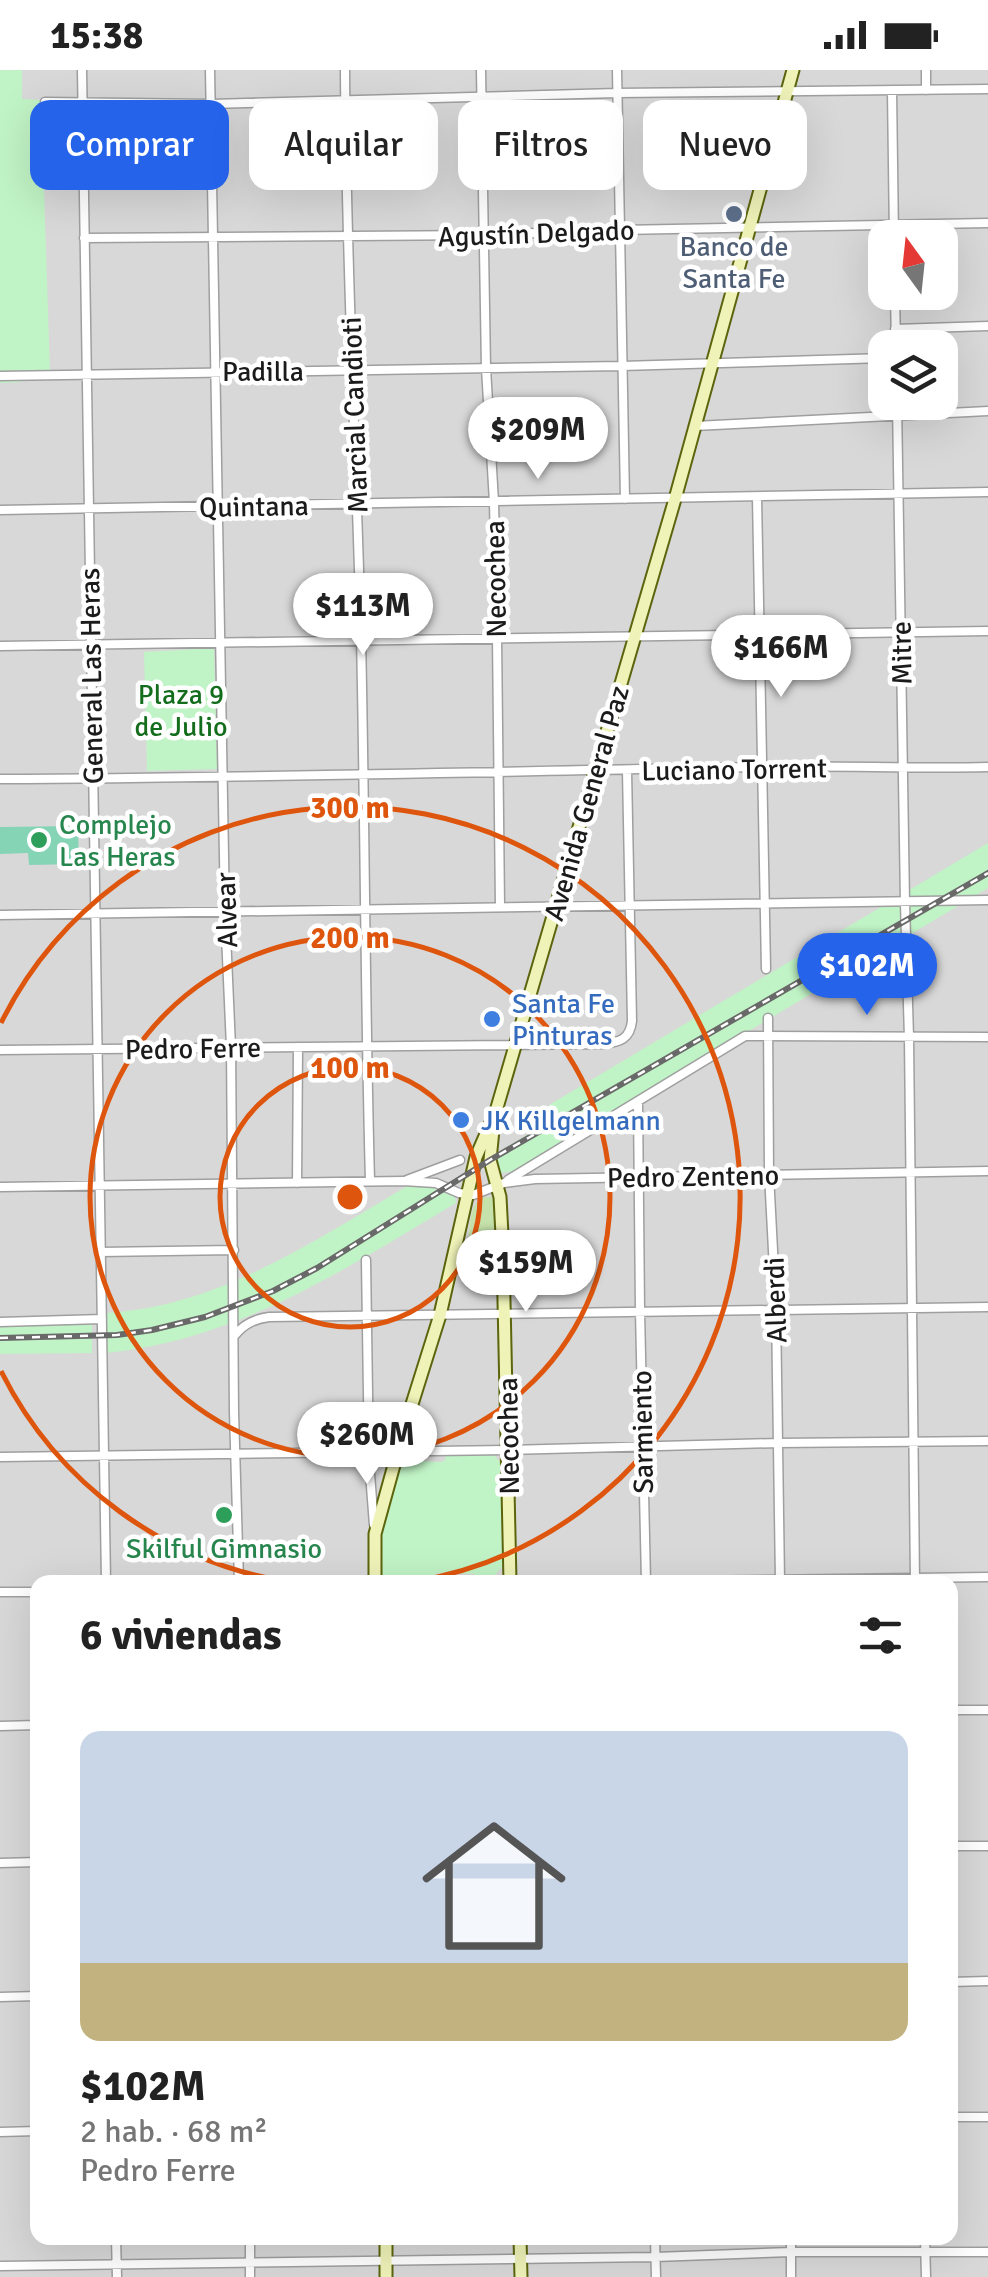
<!DOCTYPE html>
<html lang="es">
<meta charset="utf-8">
<style>
:root{--surface:#fff;--page:#f6f6f6;--text:#222;--muted:#767676;--line:#e0e0e0;--accent:#2563eb}
body{margin:0;font-family:Signika,sans-serif;background:var(--page);color:var(--text);height:100vh;display:flex;flex-direction:column;font-size:38px;white-space:nowrap}
*{box-sizing:border-box;margin:0}
p{font-size:32px;color:var(--muted)}
.icon{flex:none;width:55px;height:55px;fill:none;stroke:currentColor;stroke-width:2;stroke-linecap:round;stroke-linejoin:round}
.map{position:relative;flex:1;overflow:hidden}
.sheet{position:absolute;left:30px;top:1505px;width:928px;height:670px;display:flex;flex-direction:column;background:var(--surface);border-radius:20px;box-shadow:0 10px 40px #0002}
.sheet>*{flex:none}
.top-card{position:absolute;left:30px;top:30px;width:930px;height:90px;display:flex;gap:20px}
.needle{width:65px;rotate:345deg}
.tools{position:absolute;left:868px;top:150px;display:grid;gap:20px}
.tools a{display:grid;place-items:center;width:90px;height:90px;border-radius:20px;background:var(--surface);box-shadow:0 10px 40px #0002;font-size:50px}
.price{position:absolute;translate:-50% -85px;padding:0 22px;border-radius:35px;background:#fff;color:#222;font-size:32px;line-height:65px;filter:drop-shadow(0 2px 5px #0008)}
.price::after{content:'';position:absolute;left:50%;top:60px;width:30px;height:22px;margin-left:-15px;background:inherit;clip-path:polygon(0 0,100% 0,50% 100%)}
.price.on{background:var(--accent);color:#fff}
ul{padding:0;list-style:none}
li{display:grid;align-content:center;gap:20px;height:530px;padding:0 50px}
li+li{border-top:2px solid var(--line)}
li span{display:grid;place-items:center;height:310px;border-radius:20px;color:#555}
li>.icon{margin-inline-start:auto}
span .icon{width:180px;height:180px;fill:#fffc;stroke-width:1}
li b{font-size:42px}
h2{display:flex;justify-content:space-between;align-items:center;height:120px;padding:0 50px;font-size:42px}
.tag{padding:0 35px;border-radius:20px;background:var(--surface);box-shadow:0 10px 40px #0002;font-size:35px;line-height:90px}
.tag.on{background:var(--accent);color:#fff}
.status{display:flex;justify-content:space-between;align-items:center;height:70px;padding:0 50px;background:var(--surface);direction:ltr}
.status svg{height:28px;fill:currentColor}
.map>svg:first-child{display:block}
</style>
<div class="status"><b>15:38</b><svg viewBox="0 0 49 12"><path d="M0 12V9h3v3zM5 12V6h3v6zM10 12V3h3v9zM15 12V0h3v12zM26 1h20v11H26zM47 4h2v5h-2z"/></svg></div>
<div class="map">
<svg width="988" height="2207" viewBox="0 0 988 2207">
<rect width="100%" height="100%" fill="#ebe8e1"/>
<path fill="#d9d8d8" fill-rule="evenodd" d="M0 0H988V2207H0ZM885 168H940V222H885ZM885 278H940V332H885ZM38 1512H950V2168H38Z"/>
<path fill="#c6e2ab" d="M485 1127H492L494 1130V1176L468 1169C471 1154 469 1132 485 1127Z"/>
<path fill="#c0f3c5" d="M0 0H22V29L41 30 50 301 20 312 0 313Z
M214 578 217 699 147 701 144 582Z
M988 773V818L515 1101 499 1103 498 1089 500 1081 557 1047 549 1035Z
M409 1115 433 1118 455 1127 456 1133C345 1199 237 1271 105 1283V1243C218 1237 314 1171 409 1115Z
M92 1254V1283L0 1284V1256Z
M412 1384H418L421 1391 442 1392 446 1389 443 1384H493L501 1393 502 1497 489 1512H480L474 1504 436 1503 435 1505 439 1512H384C363 1482 389 1425 398 1392Z"/>
<path fill="#85d4b6" d="M78 756 79 794 29 795 28 783 0 784V757Z"/>
<g fill="none" stroke-linecap="round" stroke-linejoin="round">
<g stroke="#9f9f9f" stroke-width="11">
<path id="minor" d="M82 0 106 1512
M210 0 225 842 231 977 234 1342 239 1512
M345 0C346 189 356 378 361 567 365 748 365 929 370 1111
M481 0 486 298 494 432 497 567 500 837
M617 0 625 429
M926 0V20
M892 21 894 168
M45 32 211 34 617 23 988 19
M84 168 484 165 620 160 988 153
M895 222 896 278
M895 259 988 256
M0 306 622 296 885 288
M897 332 905 833 909 968 915 1512
M695 356 988 341
M757 427 766 899
M0 440 988 422
M0 576 988 561
M0 709C253 708 507 701 760 697 836 695 912 699 988 697
M0 845 988 830
M768 948 769 1104 776 1238 780 1512
M0 980 604 974C620 972 630 969 632 951L627 701
M638 1032 640 1241 646 1512
M407 1110 460 1090
M508 1110 745 966 988 967
M297 1113 298 977
M0 1117 403 1111 436 1113 459 1123 473 1125 504 1113 535 1109 988 1101
M100 1182 234 1180
M366 1190 369 1391 374 1455
M0 1252 102 1249
M235 1265C244 1254 254 1249 269 1247L988 1237
M0 1387 507 1380 778 1373 988 1371
M615 1512 988 1507
M0 1522H38
M950 1640H988
M0 1656 38 1655
M950 1776H988
M0 1793 38 1792
M950 1912 988 1911
M0 1927 38 1926
M950 2047H988
M0 2062 38 2061
M116 2168 117 2207
M250 2168V2207
M655 2168 656 2207
M791 2168V2207
M925 2168 926 2207
M0 2196 655 2187 791 2182H988"/>
</g>
<g stroke="#5c650e" stroke-width="15">
<path id="secondary" d="M494 1050 490 1090 500 1127 503 1184 510 1512
M375 1512V1464L402 1366 440 1245 476 1087 496 1041 675 429 793 0
M386 2168V2207
M520 2168 521 2207"/>
</g>
<use href="#minor" stroke="#fff" stroke-width="8"/>
<use href="#secondary" stroke="#eff3b8" stroke-width="11"/>
<g stroke="#696969" stroke-width="6">
<path id="rail" d="M0 1268 117 1265 152 1260 205 1247 273 1221 317 1198 490 1090 988 803"/>
</g>
<use href="#rail" stroke="#fff" stroke-width="2.5" stroke-dasharray="8" stroke-linecap="butt"/>
</g>
<g fill="none" stroke="#de560d" stroke-width="5">
<circle cx="350" cy="1127" r="130"/>
<circle cx="350" cy="1127" r="260"/>
<path d="M289 1512A390 390 0 0 1 1 1301M1 953A390 390 0 1 1 411 1512"/>
</g>
<circle fill="#5c6f8a" stroke="#fff" stroke-width="4" cx="734" cy="144" r="10"/>
<g fill="#2e9e5b" stroke="#fff" stroke-width="4">
<circle cx="39" cy="770" r="10"/>
<circle cx="224" cy="1445" r="10"/>
</g>
<g fill="#3f7fe0" stroke="#fff" stroke-width="4">
<circle cx="492" cy="949" r="10"/>
<circle cx="461" cy="1050" r="10"/>
</g>
<g text-anchor="middle" stroke-width="9" stroke-linejoin="round" paint-order="stroke">
<g font-size="28" fill="#1b1b1b" stroke="#fff">
<text transform="translate(536 163) rotate(-2)" y="10">Agustín Delgado</text>
<text x="263" y="311">Padilla</text>
<text transform="translate(354 345) rotate(-92)" y="10">Marcial Candioti</text>
<text transform="translate(254 436) rotate(-1)" y="10">Quintana</text>
<text transform="translate(495 509) rotate(-91)" y="10">Necochea</text>
<text transform="translate(901 583) rotate(-91)" y="10">Mitre</text>
<text transform="translate(91 606) rotate(-91)" y="10">General Las Heras</text>
<text transform="translate(734 699) rotate(-1)" y="10">Luciano Torrent</text>
<text transform="translate(586 733) rotate(-74)" y="10">Avenida General Paz</text>
<text transform="translate(226 840) rotate(-92)" y="10">Alvear</text>
<text transform="translate(193 978) rotate(-1)" y="10">Pedro Ferre</text>
<text transform="translate(693 1106) rotate(-1)" y="10">Pedro Zenteno</text>
<text transform="translate(775 1230) rotate(-92)" y="10">Alberdi</text>
<text transform="translate(642 1362) rotate(-91)" y="10">Sarmiento</text>
<text transform="translate(508 1366) rotate(-91)" y="10">Necochea</text>
</g>
<g font-size="28" fill="#4e5e75" stroke="#fff">
<text x="734" y="186">Banco de<tspan x="734" dy="32">Santa Fe</tspan></text>
</g>
<g font-size="28" fill="#146d1c" stroke="#fff">
<text x="181" y="634">Plaza 9<tspan x="181" dy="32">de Julio</tspan></text>
</g>
<g font-size="28" fill="#27864d" stroke="#fff" text-anchor="start">
<text x="59" y="764">Complejo<tspan x="59" dy="32">Las Heras</tspan></text>
<text x="224" y="1488" text-anchor="middle">Skilful Gimnasio</text>
</g>
<g font-size="28" fill="#366cbe" stroke="#fff" text-anchor="start">
<text x="512" y="943">Santa Fe<tspan x="512" dy="32">Pinturas</tspan></text>
<text x="481" y="1060">JK Killgelmann</text>
</g>
</g>
<circle cx="350" cy="1127" r="15" fill="#de560d" stroke="#fff" stroke-width="5"/>
<g font-size="30" text-anchor="middle" font-weight="bold" fill="#de560d" stroke="#fff" stroke-width="9" stroke-linejoin="round" paint-order="stroke">
<text x="350" y="748">300 m</text>
<text x="350" y="878">200 m</text>
<text x="350" y="1008">100 m</text>
</g>
</svg>
<div class="tools">
<a><svg class="needle" viewBox="-14 -14 28 28"><path d="M0-13l5 13h-10z" fill="#e53935"/><path d="M0 13l5-13h-10z" fill="#767676"/></svg></a>
<a><svg class="icon" aria-label="layers" viewBox="0 0 24 24"><path d="M12 4l9 5-9 5-9-5zM3 14l9 5 9-5"/></svg></a>
</div>
<b class="price" style="left:538px;top:412px">$209M</b>
<b class="price" style="left:363px;top:588px">$113M</b>
<b class="price" style="left:781px;top:630px">$166M</b>
<b class="price on" style="left:867px;top:948px">$102M</b>
<b class="price" style="left:526px;top:1245px">$159M</b>
<b class="price" style="left:367px;top:1417px">$260M</b>
<div class="top-card">
<a class="tag on">Comprar</a>
<a class="tag">Alquilar</a>
<a class="tag">Filtros</a>
<a class="tag">Nuevo</a>
</div>
<section class="sheet">
<h2>6 viviendas<svg class="icon" aria-label="filters" viewBox="0 0 24 24"><path d="M4 7h16M4 17h16"/><circle cx="9" cy="7" r="2"/><circle cx="15" cy="17" r="2"/></svg></h2>
<ul>
<li><span style="background:linear-gradient(#c9d6e8 75%,#c2b280 0)"><svg class="icon" aria-label="home" viewBox="0 0 24 24"><path d="M3 11l9-7 9 7M6 9v11h12V9"/></svg></span><div><b>$102M</b><p>2 hab. · 68 m²</p><p>Pedro Ferre</p></div></li>
</ul>
</section>
</div>
